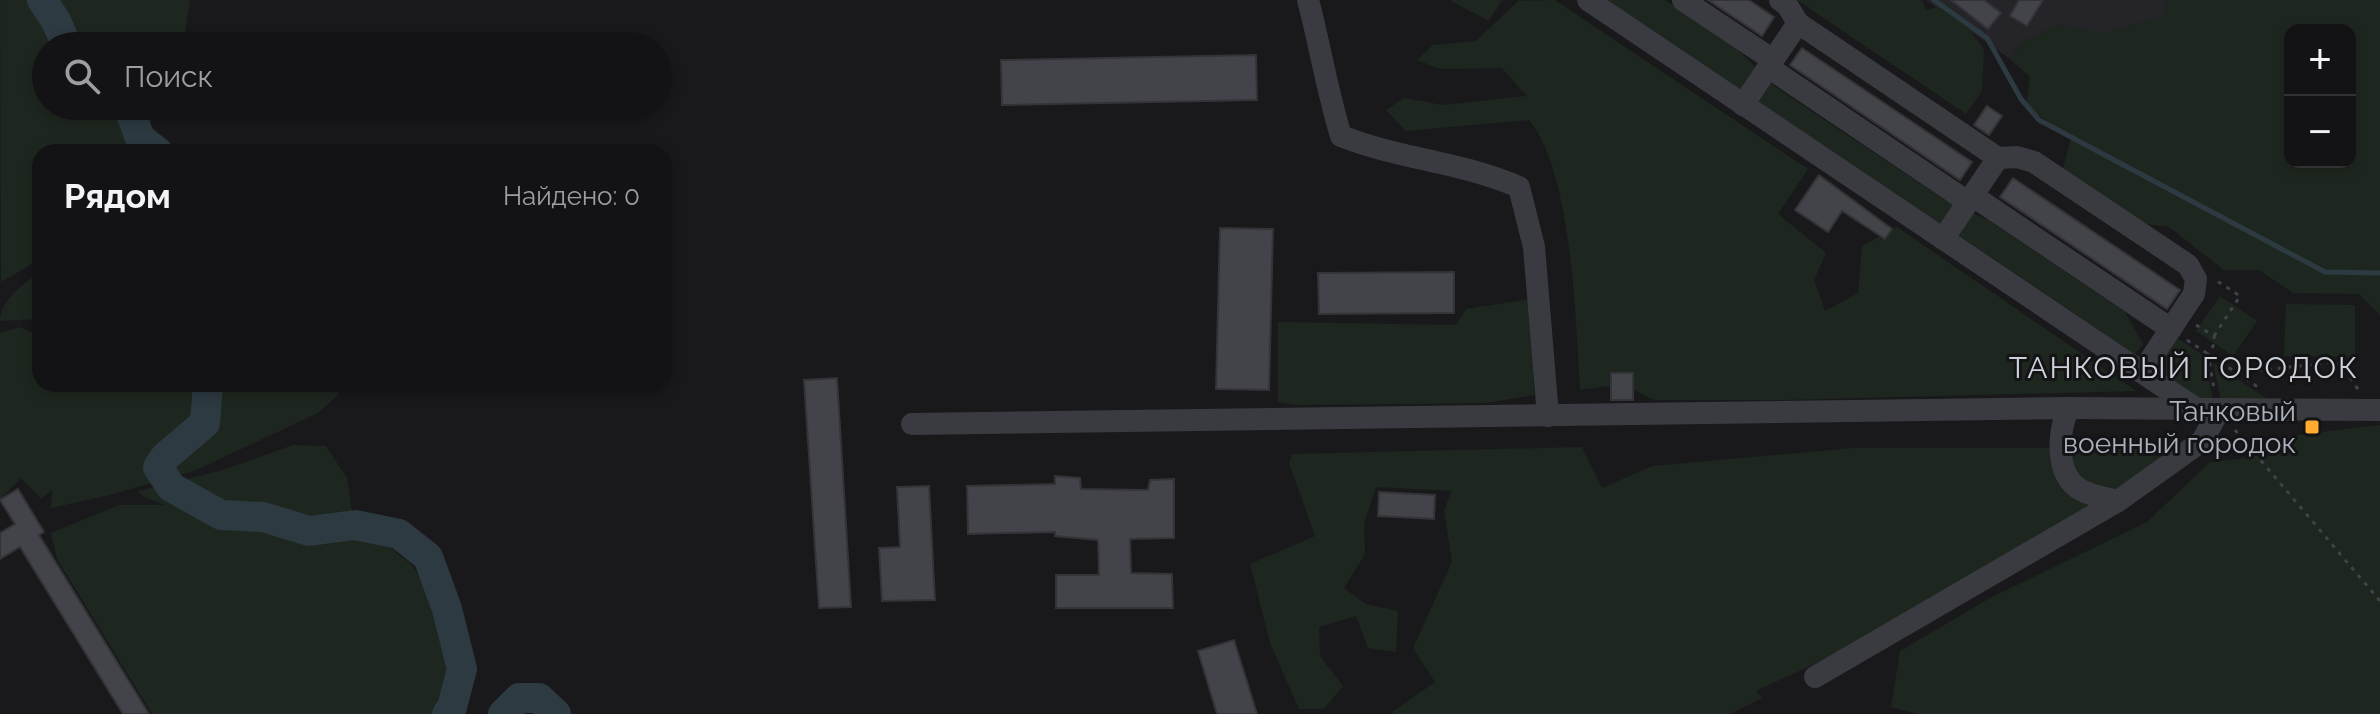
<!DOCTYPE html>
<html lang="ru">
<head>
<meta charset="utf-8">
<style>
	body { margin:0; font-family:Raleway,sans-serif; background:#202022; color:#f1f3f6 }
	.controls { position:absolute; right:24px; top:24px; display:grid; overflow:hidden; border-radius:16px; box-shadow:0 4px 12px #0003 }
	.controls button { width:72px; height:72px; display:grid; place-items:center; padding:0; border:0; border-bottom:2px solid #323234; background:#131315; color:#f1f3f6; font:40px sans-serif }
	.list { margin:0; padding:0; list-style:none }
	h2 { display:flex; justify-content:space-between; align-items:center; height:104px; margin:0; padding:0 32px; font-size:34px }
	h2 small { font-size:26px; font-weight:400; color:#9d9ea0 }
	.icon { flex:none; width:44px; height:44px; fill:none; stroke:currentColor; stroke-width:2; stroke-linecap:round; stroke-linejoin:round }
	.map { position:relative; flex:none; width:2380px; height:714px; overflow:hidden }
	.search { position:absolute; background:#131315; box-shadow:0 4px 12px #0003; left:32px; top:32px; width:640px; height:88px; display:flex; align-items:center; gap:20px; box-sizing:border-box; padding:0 28px; border-radius:44px; color:#9d9ea0; font-size:30px }
	.panel { position:absolute; background:#131315; box-shadow:0 4px 12px #0003; left:32px; top:144px; width:640px; height:248px; border-radius:24px }
	.map>svg:first-child { display:block }
	.built { fill:#252529 }
	.green { fill:#1e271f; fill-rule:evenodd }
	.lines { fill:none; stroke-linecap:round; stroke-linejoin:round }
	.stream { stroke:#2d3a41; stroke-width:5 }
	.river { stroke:#2d3a41; stroke-width:30 }
	.building { fill:#434449; stroke:#333338; stroke-width:2 }
	.path { stroke:#404248; stroke-width:3; stroke-dasharray:4 6; stroke-linecap:butt }
	.minor { stroke:#3a3b41; stroke-width:22 }
	.poi-dot { fill:#ffac2e; stroke:#141417; stroke-width:3 }
	.labels { text-anchor:middle; stroke-width:6; stroke-linejoin:round; paint-order:stroke }
	.poi-label { font-size:28px; fill:#aab1bc; stroke:#141417; text-anchor:end }
	.neighbourhood-label { font-size:30px; letter-spacing:2px; fill:#ccd0d8; stroke:#141417 }
</style>
</head>
<body>
<div class="map">
<svg width="2380" height="714" viewBox="0 0 2380 714">
	<rect width="100%" height="100%" fill="#19191c"/>
	<path class="built" d="M1926,0h241l-5,16 -50,15h-24l-29,-7 -39,19 -10,16z"/>
	<g class="green">
		<path d="M0,0h190l-7,46h-137v60h114l-29,46h-91v107l-39,23z"/>
		<path d="M1449,0h53l-13,21z"/>
		<path d="M1555,0l253,169 -30,45 48,39 -12,27 11,31 33,-18 4,-47 35,-19 239,164 -353,9h-129l-32,-16 -42,6c-4,-68 -8,-219 -51,-270l-123,11 -20,-21 18,-12 39,7 84,-9 -25,-28 -62,1 -23,-9 16,-15 43,-4 42,-40z"/>
		<path d="M1608,0h57l70,47 39,39 169,113 45,21 137,92 18,32 -8,10z"/>
		<path d="M1797,0h125l4,10 23,-6 35,45 -2,42 -16,23z"/>
		<path d="M2167,0h213v315l-21,-21 -66,-1 -34,-23h-35l-55,-43 -31,-4 -76,-51 9,-35 -45,-30 4,-30 -20,-18 10,-16 39,-19 29,7h24l49,-15zM2290,30h60v132h-60z"/>
		<path d="M40,272v54l-2,-7 -38,2c0,-21 25,-38 40,-49z"/>
		<path d="M2220,296l37,25 -24,35 -37,-25z"/>
		<path d="M1530,299l4,96 -49,8 -188,2 -19,-3v-80l178,3 10,-16z"/>
		<path d="M2286,304l69,1v52l-71,-1z"/>
		<path d="M20,327l19,9 1,48h302l-4,11 -20,18 -124,58 -88,25 -55,12 1,-18 -11,9 -20,-21 -21,22v-167z"/>
		<path d="M2174,336l30,20 9,44h-18l-45,-30z"/>
		<path d="M2213,363l56,37h-48z"/>
		<path d="M2380,425v289h-463l-26,-7 9,-56 90,-53 157,-76 63,-60 64,-7 6,-18z"/>
		<path d="M293,445l33,1 21,32 5,33 15,28 25,10 19,15 17,25 10,24 15,55 -15,46h-286l-95,-155 -6,-26 68,-28h46l-21,-8 -6,-6 85,-21z"/>
		<path d="M1582,447l20,41 50,-22 201,-18h334l-321,192 -110,51 6,7 -32,16h-336l-2,-2 43,-30 -22,-34 39,-86 -8,-52 8,-19 -76,-4 -12,37 1,30 -21,34 22,16 32,7 -2,41 -28,-4 -12,-32 -37,11 1,29 23,30 -19,23h-25l-29,-66 -20,-79 65,-28 -26,-73 3,-9z"/>
	</g>
	<g class="lines">
		<path class="stream" d="M1934,0l53,38 34,61 18,21 286,152 55,1"/>
		<g class="river">
			<path d="M42,0l14,21 11,25"/>
			<path d="M128,106l12,32 18,14"/>
			<path d="M208,384l-3,39 -40,34 -7,10 13,20 50,28 42,2 46,14 46,-6 44,9 29,23 19,52 15,60 -10,38 -5,7"/>
			<path d="M503,714l16,-16h20l17,16"/>
		</g>
	</g>
	<g class="building">
		<path d="M1708,0h41l25,17 -12,19z"/>
		<path d="M1951,0h33l17,13 -13,16z"/>
		<path d="M2019,0h24l-16,26 -17,-10z"/>
		<path d="M1802,48l170,114 -12,18 -170,-115z"/>
		<path d="M1256,55l1,45 -255,5 -1,-45z"/>
		<path d="M1987,106l15,10 -13,19 -15,-10z"/>
		<path d="M1819,175l73,54 -7,10 -43,-28 -14,21 -33,-22z"/>
		<path d="M2013,178l167,112 -13,19 -167,-112z"/>
		<path d="M1220,228l53,1 -4,161 -53,-1z"/>
		<path d="M1454,272v41l-135,1 -1,-41z"/>
		<rect x="1611" y="373" width="22" height="27"/>
		<path d="M837,378l14,229 -32,1 -15,-228z"/>
		<path d="M1055,476l25,2 1,11 67,1 2,-10 24,-1v59l-44,1 1,34 41,1 1,34h-117v-33h43l-1,-35 -43,-4v-4l-87,2 -1,-48 88,-2z"/>
		<path d="M929,486l6,114 -53,1 -3,-53 21,-1 -3,-60z"/>
		<path d="M18,489l26,43 -5,3 110,179h-26l-103,-167 -20,12v-26l15,-9 -15,-24z"/>
		<path d="M1379,492l56,3 -1,24 -56,-3z"/>
		<path d="M1234,640l23,74h-40l-19,-63z"/>
	</g>
	<g class="lines">
		<g class="path">
			<path d="M2196,325l18,11 1,7 -7,11 6,35"/>
			<path d="M2214,336l26,-40 -23,-15"/>
			<path d="M2187,340l74,49"/>
			<path d="M2238,373l96,-11 10,5 15,24"/>
			<path d="M2235,430l145,171"/>
		</g>
		<g class="minor">
			<path d="M1308,0c12,45 19,91 33,136 58,23 121,26 178,51l15,60 14,169"/>
			<path d="M1588,0l610,410"/>
			<path d="M1683,0l90,60"/>
			<path d="M1780,0l7,5 11,18 200,135 19,-1 17,5 154,103 8,14 -2,15 -52,78"/>
			<path d="M1768,67l200,135"/>
			<path d="M1743,105l55,-82"/>
			<path d="M1973,196l198,133"/>
			<path d="M1943,239l55,-81"/>
			<path d="M2069,408c-12,23 -14,68 12,82 11,6 25,8 37,11"/>
			<path d="M912,424l1157,-16 311,2"/>
			<path d="M1815,677l303,-176 84,-60 17,-30"/>
		</g>
	</g>
	<rect class="poi-dot" x="2304" y="419" width="16" height="16" rx="4"/>
	<g class="labels">
		<g class="poi-label">
			<text x="2296" y="421">Танковый<tspan x="2296" dy="32">военный городок</tspan></text>
		</g>
		<g class="neighbourhood-label">
			<text x="2184" y="378">ТАНКОВЫЙ ГОРОДОК</text>
		</g>
	</g>
</svg>
<div class="controls">
<button>+</button>
<button>−</button>
</div>
<div class="search"><svg class="icon" aria-label="search" viewBox="0 0 24 24"><circle cx="10" cy="10" r="6"/><path d="M15 15l6 6"/></svg>Поиск</div>
<section class="panel">
<h2>Рядом<small>Найдено: 0</small></h2>
<ul class="list">
</ul>
</section>
</div>
</body>
</html>
